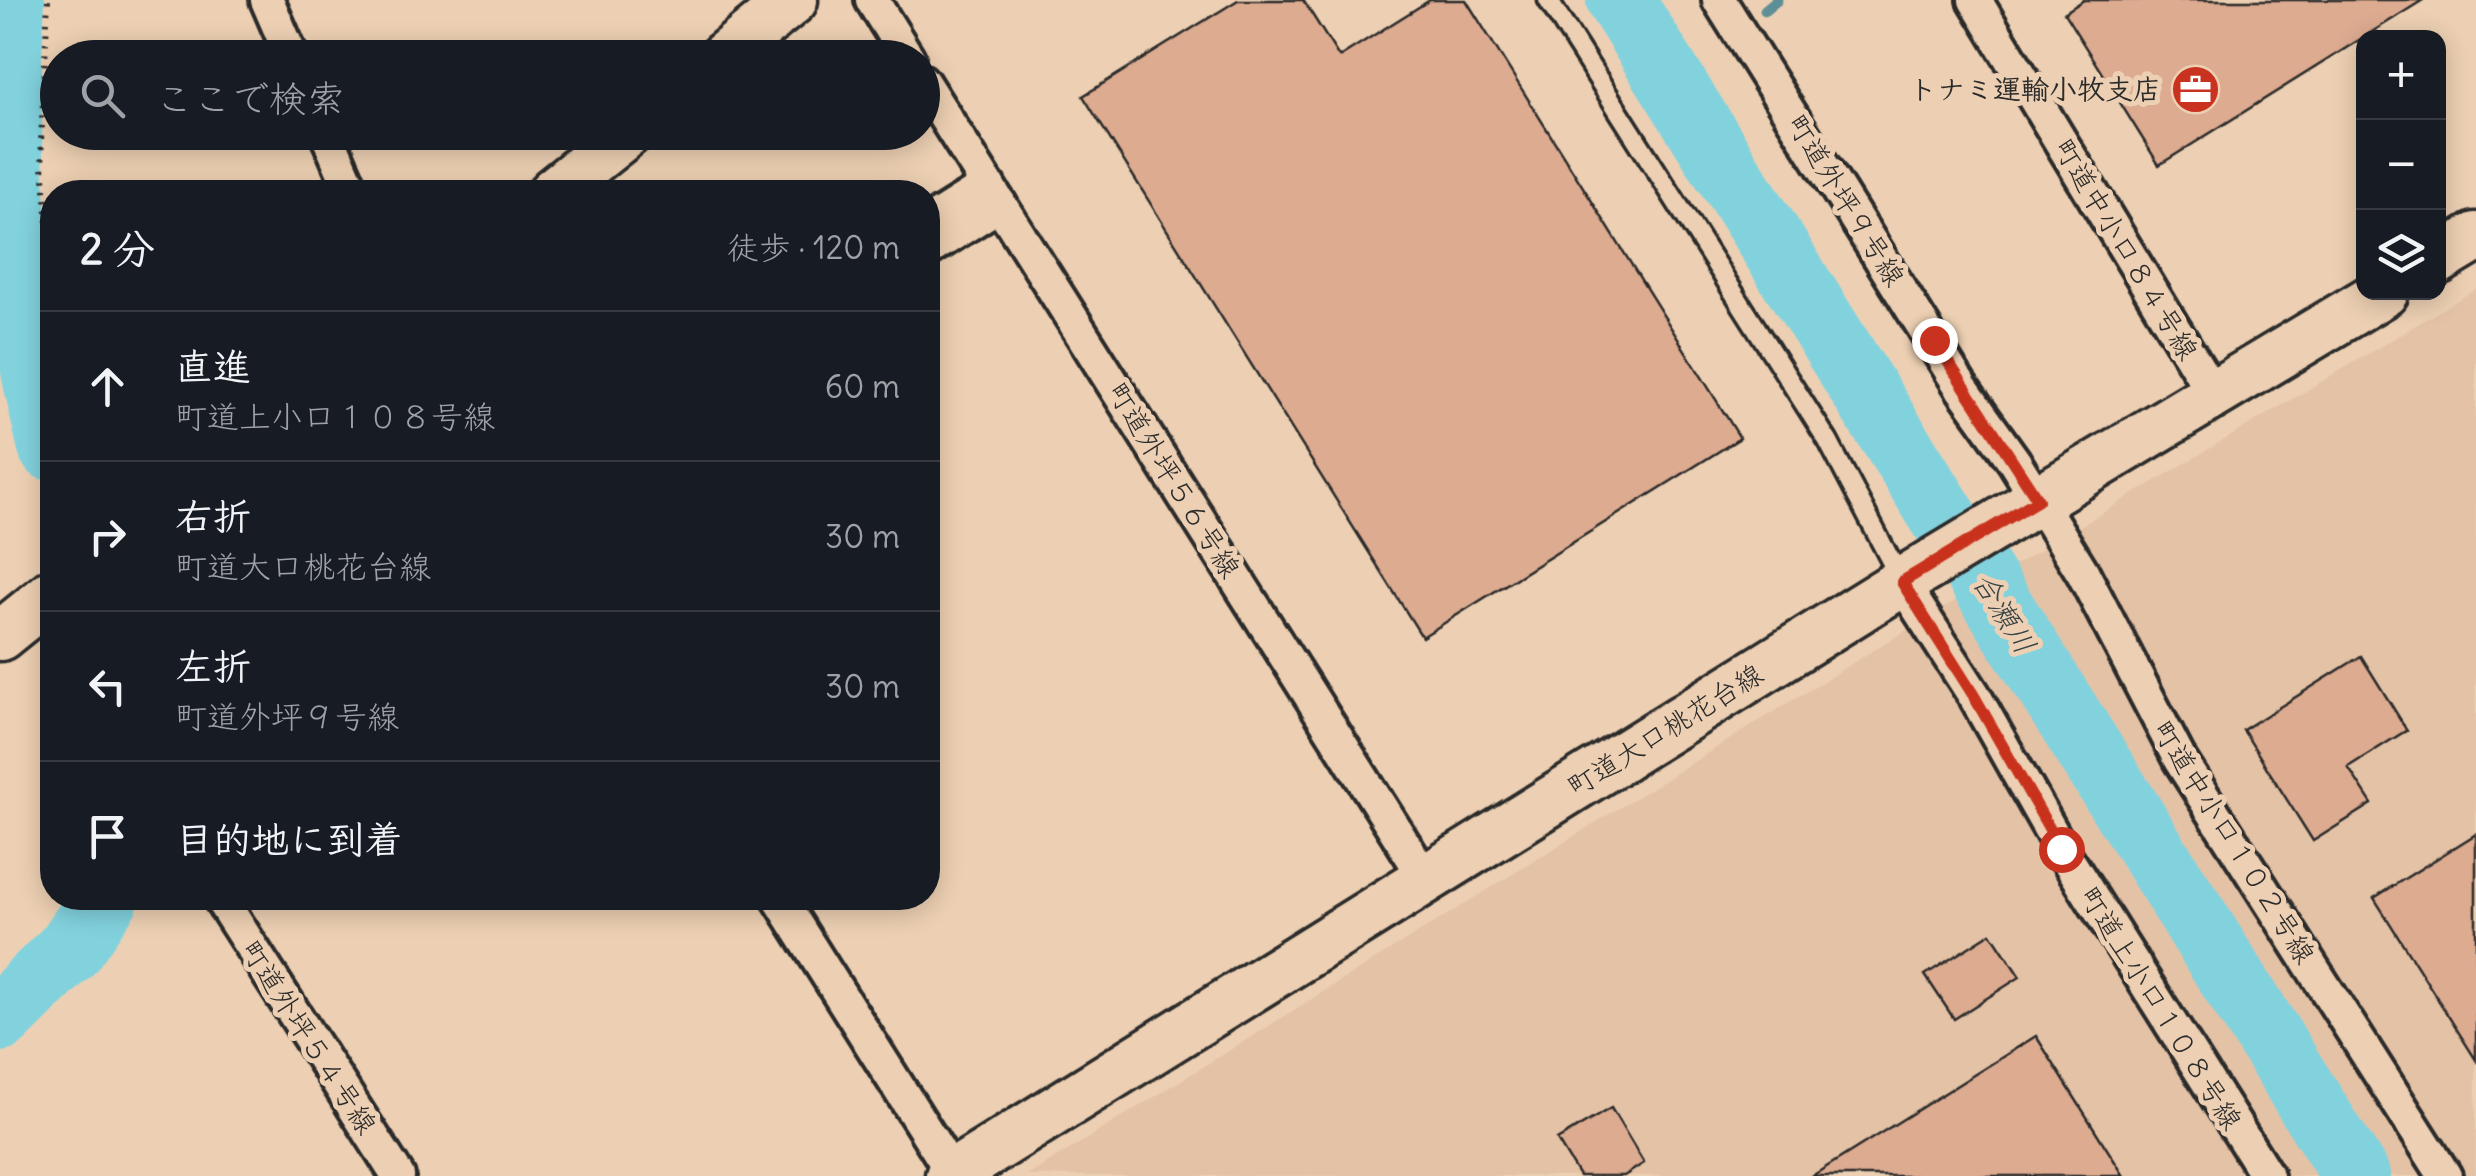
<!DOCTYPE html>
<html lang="ja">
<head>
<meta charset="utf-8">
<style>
	body { margin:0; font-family:Delius,"Klee One",sans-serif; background:#20242c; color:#f1f3f6 }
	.controls { position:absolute; right:30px; top:30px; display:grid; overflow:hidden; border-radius:20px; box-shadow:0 5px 25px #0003 }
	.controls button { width:90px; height:90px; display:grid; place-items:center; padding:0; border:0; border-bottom:2px solid #363941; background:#171b24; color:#f1f3f6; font:50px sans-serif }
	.stop { position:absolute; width:30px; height:30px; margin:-22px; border:8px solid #c8321e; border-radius:50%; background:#fff }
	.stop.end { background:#c8321e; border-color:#fff; box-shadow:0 2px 10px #0008 }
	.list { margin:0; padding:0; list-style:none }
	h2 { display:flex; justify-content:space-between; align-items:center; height:130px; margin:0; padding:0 40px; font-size:42px }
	h2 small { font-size:32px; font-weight:400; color:#9ea1a6 }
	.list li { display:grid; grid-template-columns:65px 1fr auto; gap:30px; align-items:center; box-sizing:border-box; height:150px; padding:0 40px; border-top:2px solid #363941 }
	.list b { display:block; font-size:38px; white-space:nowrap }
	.list p { margin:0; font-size:32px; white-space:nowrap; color:#9ea1a6 }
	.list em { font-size:32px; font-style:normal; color:#9ea1a6 }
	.icon { flex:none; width:55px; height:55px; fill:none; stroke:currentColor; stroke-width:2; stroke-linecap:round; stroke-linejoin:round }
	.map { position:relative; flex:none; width:2476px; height:1176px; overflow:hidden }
	.search { position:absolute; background:#171b24; box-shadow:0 5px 25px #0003; left:40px; top:40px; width:900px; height:110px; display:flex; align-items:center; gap:25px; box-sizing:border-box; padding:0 35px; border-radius:55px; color:#9ea1a6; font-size:38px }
	.panel { position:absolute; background:#171b24; box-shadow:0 5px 25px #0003; left:40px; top:180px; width:900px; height:730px; border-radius:40px }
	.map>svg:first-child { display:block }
	.built { fill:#e4c2a6 }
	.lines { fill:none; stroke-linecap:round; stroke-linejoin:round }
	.stream { stroke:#5f8f96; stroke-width:11 }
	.river { stroke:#82d2de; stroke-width:68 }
	.building { fill:#ddab90; stroke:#2b2b2b; stroke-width:2.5 }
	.lane-casing { stroke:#2b2b2b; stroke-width:25 }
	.street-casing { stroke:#2b2b2b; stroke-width:40 }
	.secondary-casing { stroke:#2b2b2b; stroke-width:55 }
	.path { stroke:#2b2b2b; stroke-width:6; stroke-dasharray:2.5 8; stroke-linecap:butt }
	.lane { stroke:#edd0b3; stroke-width:18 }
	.street { stroke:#edd0b3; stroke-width:32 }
	.secondary { stroke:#edd0b3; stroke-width:48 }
	.route { stroke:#c8321e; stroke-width:12 }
	.labels { text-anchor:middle; stroke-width:10; stroke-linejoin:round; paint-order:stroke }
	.poi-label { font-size:28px; font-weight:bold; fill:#2b2b2b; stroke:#edd0b3; text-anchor:end }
	.street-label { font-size:28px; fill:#2b2b2b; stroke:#edd0b3 }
	.water-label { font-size:30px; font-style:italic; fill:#384446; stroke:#edd0b3 }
</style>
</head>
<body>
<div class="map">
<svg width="2476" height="1176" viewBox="0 0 2476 1176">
	<rect width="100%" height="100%" fill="#edd0b3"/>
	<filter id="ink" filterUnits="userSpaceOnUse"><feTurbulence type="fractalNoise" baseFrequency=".01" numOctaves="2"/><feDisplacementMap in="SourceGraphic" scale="20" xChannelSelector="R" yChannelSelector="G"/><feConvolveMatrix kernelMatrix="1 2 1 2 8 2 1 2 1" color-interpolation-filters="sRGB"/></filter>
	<g filter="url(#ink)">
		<path class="built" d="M2476,289v887h-1449l853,-530z"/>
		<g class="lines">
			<path class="stream" d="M1765,10l12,-10"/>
			<g class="river">
				<path d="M11,0c-11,149 5,302 41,447"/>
				<path d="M1620,0l736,1176"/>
				<path d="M0,1018l69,-68 36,-52"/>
			</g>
		</g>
		<g class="building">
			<path d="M1238,0h65l36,57 91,-57h36l274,438 -318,199 -339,-541z"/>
			<path d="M2084,0h339l-264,165 -95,-152z"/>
			<path d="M2361,656l46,74 -59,37 24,37 -59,37 -70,-111z"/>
			<path d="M2476,834v226l-102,-162z"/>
			<path d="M1991,933l29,44 -66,42 -29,-44z"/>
			<path d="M2036,1036l88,140h-312z"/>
			<path d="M1611,1108l33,55 -20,13h-45l-22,-36z"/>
		</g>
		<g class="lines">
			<defs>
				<path id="lane" d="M1548,0l280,441 73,139"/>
				<g id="street">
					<path d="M267,0l25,58"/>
					<path d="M872,0l36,58"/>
					<path d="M1719,0l242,387 53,74 69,112 97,187 265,416"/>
					<path d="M1975,0l239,395"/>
					<path d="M922,81l504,798"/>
					<path d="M326,132l26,60"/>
					<path d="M928,223l60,-38"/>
					<path d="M928,250l72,-46"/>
					<path d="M1902,583l72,112 87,154 206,327"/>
					<path d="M220,898l178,278"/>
					<path d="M779,898l174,276"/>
				</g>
				<g id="secondary">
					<path d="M722,58l71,-58"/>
					<path d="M553,192l75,-60"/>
					<path d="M2438,260l38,-23"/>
					<path d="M0,636l52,-42"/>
					<path d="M950,1176l965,-602 469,-282"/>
				</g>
			</defs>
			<use href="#lane" class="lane-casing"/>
			<use href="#street" class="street-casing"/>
			<use href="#secondary" class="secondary-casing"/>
			<path class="path" d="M48,0l-7,142 11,129"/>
			<use href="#lane" class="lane"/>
			<use href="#street" class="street"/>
			<use href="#secondary" class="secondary"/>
		</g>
	</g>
	<g class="lines" filter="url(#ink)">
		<path class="route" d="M1934,340l104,160 -136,82 72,114 87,153"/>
	</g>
	<defs>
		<symbol id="office-disc" viewBox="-11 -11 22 22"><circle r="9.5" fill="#c8321e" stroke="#edd0b3"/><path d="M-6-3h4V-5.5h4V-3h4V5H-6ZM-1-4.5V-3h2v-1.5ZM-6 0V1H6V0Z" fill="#fff"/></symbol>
	</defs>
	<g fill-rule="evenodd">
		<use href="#office-disc" x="2168" y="62" width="55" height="55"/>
	</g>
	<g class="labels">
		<g class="poi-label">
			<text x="2161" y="99">トナミ運輸小牧支店</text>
		</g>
		<g class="street-label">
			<text transform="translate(1846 200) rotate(58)" y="10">町道外坪９号線</text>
			<text transform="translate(2126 249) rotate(59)" y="10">町道中小口８４号線</text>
			<text transform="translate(1174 480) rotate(58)" y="10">町道外坪５６号線</text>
			<text transform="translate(1665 730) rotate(-32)" y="10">町道大口桃花台線</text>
			<text transform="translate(2234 842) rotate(58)" y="10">町道中小口１０２号線</text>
			<text transform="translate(2161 1008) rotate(58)" y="10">町道上小口１０８号線</text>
			<text transform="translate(309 1037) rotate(57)" y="10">町道外坪５４号線</text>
		</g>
		<g class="water-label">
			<text transform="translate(2004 613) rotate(58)" y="10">合瀬川</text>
		</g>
	</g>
</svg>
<div class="controls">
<button>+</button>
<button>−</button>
<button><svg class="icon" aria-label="layers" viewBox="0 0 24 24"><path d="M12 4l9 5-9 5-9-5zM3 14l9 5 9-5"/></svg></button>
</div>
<div class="stop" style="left:2061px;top:849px"></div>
<div class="stop end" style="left:1934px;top:340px"></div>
<div class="search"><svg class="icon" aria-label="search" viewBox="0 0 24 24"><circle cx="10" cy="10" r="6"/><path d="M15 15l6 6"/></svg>ここで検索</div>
<section class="panel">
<h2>2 分<small>徒歩 · 120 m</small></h2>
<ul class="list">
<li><svg class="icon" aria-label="ahead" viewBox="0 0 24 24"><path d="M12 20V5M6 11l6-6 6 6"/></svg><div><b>直進</b><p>町道上小口１０８号線</p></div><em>60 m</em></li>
<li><svg class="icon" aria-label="right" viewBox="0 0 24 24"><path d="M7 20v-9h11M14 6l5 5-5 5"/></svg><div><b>右折</b><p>町道大口桃花台線</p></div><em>30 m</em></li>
<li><svg class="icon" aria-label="left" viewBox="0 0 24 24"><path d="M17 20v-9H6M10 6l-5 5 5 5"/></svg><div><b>左折</b><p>町道外坪９号線</p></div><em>30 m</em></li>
<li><svg class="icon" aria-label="arrive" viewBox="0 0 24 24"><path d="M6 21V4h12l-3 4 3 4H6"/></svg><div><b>目的地に到着</b></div></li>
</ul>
</section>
</div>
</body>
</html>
